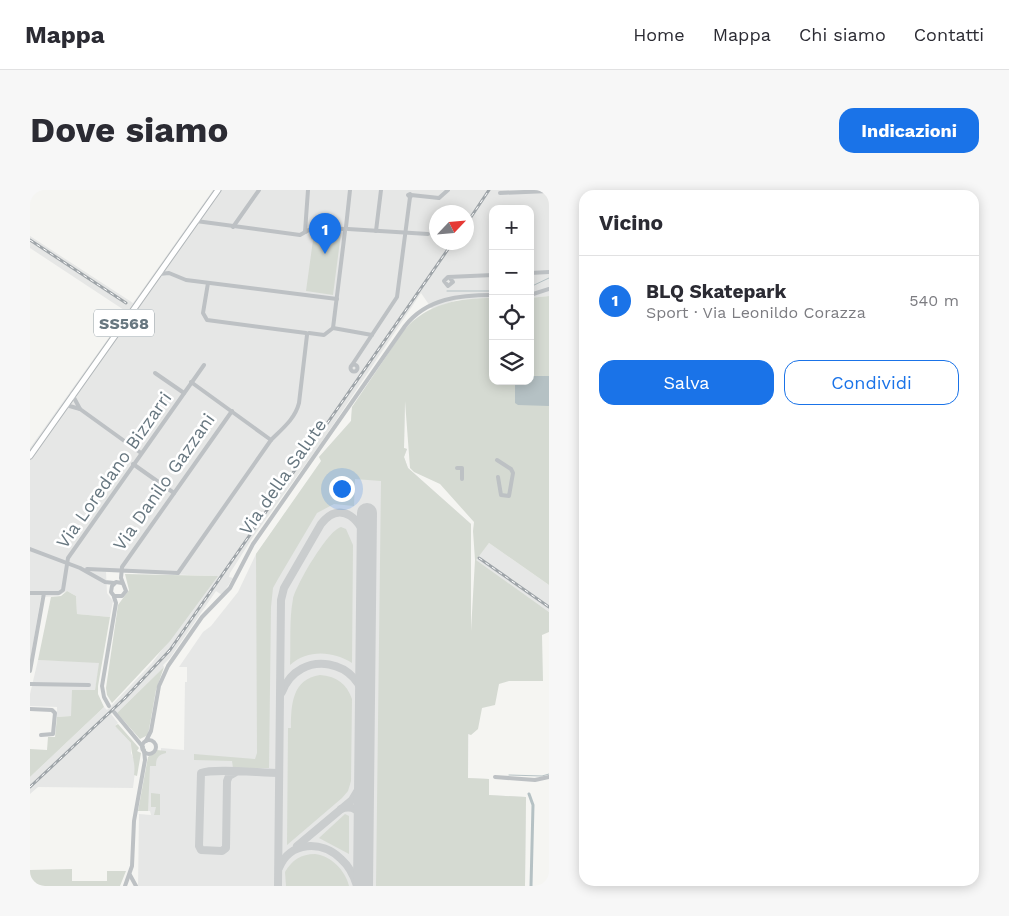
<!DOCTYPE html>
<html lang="it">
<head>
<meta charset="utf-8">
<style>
	body { margin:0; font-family:"Work Sans",sans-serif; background:#f7f7f7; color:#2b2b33 }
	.controls { position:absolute; right:15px; top:15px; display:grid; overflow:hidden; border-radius:10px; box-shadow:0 2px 12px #0003 }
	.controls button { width:45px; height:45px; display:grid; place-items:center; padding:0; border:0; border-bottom:1px solid #e1e1e2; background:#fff; color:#2b2b33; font:25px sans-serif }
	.compass { position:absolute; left:399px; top:15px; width:45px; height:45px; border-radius:50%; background:#fff; box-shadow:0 2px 12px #0003; rotate:64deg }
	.you { position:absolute; left:311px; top:298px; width:18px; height:18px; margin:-12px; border:4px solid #fff; border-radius:50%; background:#1a73e8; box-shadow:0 0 0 8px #1a73e833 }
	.badge { display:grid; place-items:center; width:32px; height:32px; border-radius:50%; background:#1a73e8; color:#fff; font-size:16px; font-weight:700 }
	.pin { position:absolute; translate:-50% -41px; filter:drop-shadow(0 1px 2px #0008) }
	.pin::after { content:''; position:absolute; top:26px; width:18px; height:15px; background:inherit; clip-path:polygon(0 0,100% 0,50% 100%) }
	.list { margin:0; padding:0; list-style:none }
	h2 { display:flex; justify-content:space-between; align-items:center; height:65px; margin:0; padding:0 20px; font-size:21px }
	h2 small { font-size:16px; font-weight:400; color:#7c7c81 }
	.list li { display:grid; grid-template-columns:32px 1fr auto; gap:15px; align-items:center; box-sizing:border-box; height:90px; padding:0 20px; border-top:1px solid #e1e1e2 }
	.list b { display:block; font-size:19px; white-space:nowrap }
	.list p { margin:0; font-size:16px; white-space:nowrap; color:#7c7c81 }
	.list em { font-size:16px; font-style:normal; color:#7c7c81 }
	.actions { display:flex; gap:10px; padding:15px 20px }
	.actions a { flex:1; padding:11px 0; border:1px solid #1a73e8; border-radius:15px; text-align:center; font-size:18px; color:#1a73e8 }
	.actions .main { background:#1a73e8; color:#fff }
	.icon { flex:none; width:28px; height:28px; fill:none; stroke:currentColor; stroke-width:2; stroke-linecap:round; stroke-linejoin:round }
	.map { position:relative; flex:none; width:519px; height:696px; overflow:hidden; border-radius:15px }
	header { display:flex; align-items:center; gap:30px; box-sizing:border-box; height:70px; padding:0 25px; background:#fff; border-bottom:1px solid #e1e1e2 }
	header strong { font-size:24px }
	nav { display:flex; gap:28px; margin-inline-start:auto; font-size:18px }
	.intro { display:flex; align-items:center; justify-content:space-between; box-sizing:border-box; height:120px; padding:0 30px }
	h1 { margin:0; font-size:35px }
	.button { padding:12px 22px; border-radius:15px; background:#1a73e8; color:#fff; font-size:18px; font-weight:700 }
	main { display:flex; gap:30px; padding:0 30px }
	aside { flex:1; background:#fff; border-radius:15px; box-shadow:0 2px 12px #0003 }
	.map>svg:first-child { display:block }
	.built { fill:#e6e7e6; fill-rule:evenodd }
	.green { fill:#d5dad2; fill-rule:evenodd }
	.water { fill:#b5c1c4 }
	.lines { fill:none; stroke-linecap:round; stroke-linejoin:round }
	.stream { stroke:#b5c1c4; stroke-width:1 }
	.canal { stroke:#b5c1c4; stroke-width:3 }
	.taxiway { stroke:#cacdce; stroke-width:8 }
	.runway { stroke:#cacdce; stroke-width:20 }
	.major-casing { stroke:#b0b5b8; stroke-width:7 }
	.minor { stroke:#bdc1c4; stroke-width:4 }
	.major { stroke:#fff; stroke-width:5 }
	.rail-casing { stroke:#9fa5a9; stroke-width:3 }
	.rail { stroke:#fff; stroke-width:1; stroke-dasharray:4; stroke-linecap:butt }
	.labels { text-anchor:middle; stroke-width:5; stroke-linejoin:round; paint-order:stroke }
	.shield { fill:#fff; stroke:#95a0a6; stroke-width:1 }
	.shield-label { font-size:16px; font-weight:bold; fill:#677780 }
	.street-label { font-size:18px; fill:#677780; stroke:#fff }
</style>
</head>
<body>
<header>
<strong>Mappa</strong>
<nav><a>Home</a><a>Mappa</a><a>Chi siamo</a><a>Contatti</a></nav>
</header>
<div class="intro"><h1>Dove siamo</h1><a class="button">Indicazioni</a></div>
<main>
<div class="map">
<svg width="519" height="696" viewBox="0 0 519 696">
	<rect width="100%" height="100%" fill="#f5f5f2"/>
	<g class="built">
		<path d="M183,0h336v106l-19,2v-89h-37v89l-36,2 -25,9 -11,-16 -100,150 -68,94 -23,36 -1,4 4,1 -11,17 -6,-4 -46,67 -7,7 1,2 -47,46 -2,-3 -4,4 7,9 -3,3 16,17v10l5,11 -3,24 -95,-1 -8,7v-17l72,-68 2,-2 3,3 4,-4 41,-43 65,-87 -111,-4 1,21 6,8 -3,16 -33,-3 -1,-18 -9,-5 -9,5 -17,1 -11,64v-213l97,-136 -97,-64v-12l103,67zM407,22h30v30h-30z"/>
		<path d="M375,211l-1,47 3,1 -3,8 4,11 63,56 -3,254 21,1v16l37,2 -1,89h-387l1,-72 12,1 -1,-4h-10l8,-45 13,-15v-3l23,2 1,-68h2v-15h-8l24,-35 8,-6 27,-34 18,-38 66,-93 -3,-4 32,-36 1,-14z"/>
		<path d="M459,353l60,42v27l-74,-52z"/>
		<path d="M8,470l62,2 -5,28 -24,26 -14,1v-10l-27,-1v-12z"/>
	</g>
	<g class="green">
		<path d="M285,41l26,2 -8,62 -27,-4 7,-51 -2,-1v-7z"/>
		<path d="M519,106v289l-60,-42 -13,17 73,52v20l-7,3 1,46h-34l-10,3 -4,21 -13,3 -4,21 -7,6 -3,-1v44l21,1v16l37,2 -1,89h-149l5,-405 -26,-2 -1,27 -20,-2 -17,9 -39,66 -5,9 -2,19 -2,161h-36l-1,-7 -38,-1v-6l61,5 2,-6 -1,-199 65,-93 -2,-4 32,-36 1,-14 52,-77c24,-27 55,-32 89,-32v83h37v-83zM375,211l5,67 4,4 26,12 34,38 -1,9 2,29 -4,71v-107l-63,-56 -4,-11 3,-8 -3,-1z"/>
		<path d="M311,337l5,2 7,16 -1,118c-19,-12 -44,-14 -62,2 1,-21 -1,-46 3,-66 3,-14 35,-69 48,-72z"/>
		<path d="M95,384l93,2 -48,65 -58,62 -5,-8 -1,-7 12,-83 11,-15z"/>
		<path d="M37,401l9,5 1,18 33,3 -12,69v8l6,13 -74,70v-28l17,1 1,-13h7l2,-20 14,-1 1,-26h23l4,-27 -61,-3 13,-63 10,-1z"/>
		<path d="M134,477l-8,23 -8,45 -8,4 -23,-26z"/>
		<path d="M290,485c16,1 27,9 32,24l-1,82 -3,10 -6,7 -55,47 1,-117h3c0,-23 1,-49 29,-53z"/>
		<path d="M88,534l21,24 -2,3 4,2 -4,23 -3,-1c2,-13 -3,-20 -3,-32l-16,-17z"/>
		<path d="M127,560l9,1v2c-8,2 -10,5 -10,13h-6l-2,45h-10l10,-54z"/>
		<path d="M121,603l9,1v21h-6l2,-8h-5z"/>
		<path d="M315,624l4,2v38l-30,-16z"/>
		<path d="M285,664c16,2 30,16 34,32h-63l-1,-14c7,-12 16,-18 30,-18z"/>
		<path d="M42,679v12h35v-10h19l-6,15h-90v-16z"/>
	</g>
	<path class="water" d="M500,186h19v30l-31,-1 -3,-2v-22h15z"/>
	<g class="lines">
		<g class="stream">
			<path d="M500,97l19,-9"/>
			<path d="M417,101h46"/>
			<path d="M479,585l33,1 7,-2"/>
		</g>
		<path class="canal" d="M499,604l4,11 -2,81"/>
		<g class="taxiway">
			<path d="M252,502c17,-45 81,-33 83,14"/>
			<path d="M206,582l-7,4 -2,5 -1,67 -4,3 -21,-1 -2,-4 2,-73c13,-5 60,0 78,0"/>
			<path d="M311,619c11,-4 20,1 22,13"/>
			<path d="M267,656l55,-46 12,-20"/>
			<path d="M249,678c11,-27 43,-28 62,-9 8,7 13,17 16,27"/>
			<path d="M248,696l3,-286 3,-12 37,-64c20,-26 42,-3 46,20"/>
		</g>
		<path class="runway" d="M333,696l4,-373"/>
		<defs>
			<path id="major" d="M0,266l188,-266"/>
		</defs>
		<use href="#major" class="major-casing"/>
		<g class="minor">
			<path d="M470,3l49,-2"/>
			<path d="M380,4l1,2 -1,1 -2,-2z"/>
			<path d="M381,5l28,3 9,-8"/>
			<path d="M166,31l104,14 14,-8 30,2"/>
			<path d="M203,37l26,-37"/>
			<path d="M316,37l4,-37"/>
			<path d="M318,39l80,5"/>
			<path d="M346,41l5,-41"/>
			<path d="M275,42l3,-42"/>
			<path d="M500,83l19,-1"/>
			<path d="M129,84l10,-1 17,7 151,19"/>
			<path d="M419,87l4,5 -5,4 -4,-5 4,-4 45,-2"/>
			<path d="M178,93l-5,30 4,7 99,13"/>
			<path d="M500,105l19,-6"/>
			<path d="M303,138l39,7"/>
			<path d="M279,143l15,2 9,-7 12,-97"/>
			<circle cx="324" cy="178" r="3.5"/>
			<path d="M322,175l45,-68 13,-100"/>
			<path d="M125,183l29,20"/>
			<path d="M161,192l80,58"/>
			<path d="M42,204l8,15"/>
			<path d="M36,215l14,4 61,44"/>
			<path d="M467,270l14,9 2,4 -4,23 -8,-1 -3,-18"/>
			<path d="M103,274l41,29"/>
			<path d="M427,278h5v11"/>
			<path d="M0,359l50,19 25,14 9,1"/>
			<path d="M57,379l91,4 93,-133c11,-11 24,-21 28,-37l8,-68"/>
			<path d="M92,393l-6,-1 -4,4 -1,6 3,4h8l4,-5 -5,-13 1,-11 110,-156"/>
			<path d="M0,403h29l4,-3 5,-32 136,-193"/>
			<path d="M0,481l14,-78"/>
			<path d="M0,494l59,1"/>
			<path d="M79,516l-5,-9 -2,-11 14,-83 -2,-6"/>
			<path d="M0,519l22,1 3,3 -2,21 -12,1"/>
			<path d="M84,522l29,35"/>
			<circle cx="119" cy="557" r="7"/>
			<path d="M116,551l5,-10 8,-45 9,-20 34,-49 28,-29 23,-44 152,-218c22,-28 55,-31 88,-31"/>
			<path d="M465,587l40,3 14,-3"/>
			<path d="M100,685l6,11"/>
			<path d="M95,696l7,-20 2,-45 11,-61 -1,-10"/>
		</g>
		<use href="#major" class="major"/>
		<defs>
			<g id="rail">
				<path d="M437,33l22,-33"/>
				<path d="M0,50l96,63"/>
				<path d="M449,368l70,49"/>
				<path d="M0,597l95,-89 45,-48 283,-408"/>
			</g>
		</defs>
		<use href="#rail" class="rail-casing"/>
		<use href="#rail" class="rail"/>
	</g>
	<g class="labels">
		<rect class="shield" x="64" y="119.5" width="60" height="27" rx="4"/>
		<g class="shield-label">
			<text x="94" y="139">SS568</text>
		</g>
		<g class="street-label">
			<text transform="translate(84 280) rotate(-55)" y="6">Via Loredano Bizzarri</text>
			<text transform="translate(253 287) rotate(-55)" y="6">Via della Salute</text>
			<text transform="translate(134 292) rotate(-55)" y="6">Via Danilo Gazzani</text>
		</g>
	</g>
</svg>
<div class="controls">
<button>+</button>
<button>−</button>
<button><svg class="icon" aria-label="locate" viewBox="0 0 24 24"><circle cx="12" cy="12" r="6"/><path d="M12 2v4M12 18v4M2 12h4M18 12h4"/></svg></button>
<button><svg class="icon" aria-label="layers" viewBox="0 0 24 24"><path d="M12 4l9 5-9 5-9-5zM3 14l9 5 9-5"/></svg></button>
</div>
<svg class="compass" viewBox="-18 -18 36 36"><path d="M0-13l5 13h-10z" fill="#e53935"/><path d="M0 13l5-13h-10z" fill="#7c7c81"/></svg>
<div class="you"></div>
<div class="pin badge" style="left:295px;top:64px">1</div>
</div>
<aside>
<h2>Vicino<small></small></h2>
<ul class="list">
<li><span class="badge">1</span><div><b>BLQ Skatepark</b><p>Sport · Via Leonildo Corazza</p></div><em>540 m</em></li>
</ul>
<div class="actions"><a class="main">Salva</a><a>Condividi</a></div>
</aside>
</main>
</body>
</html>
